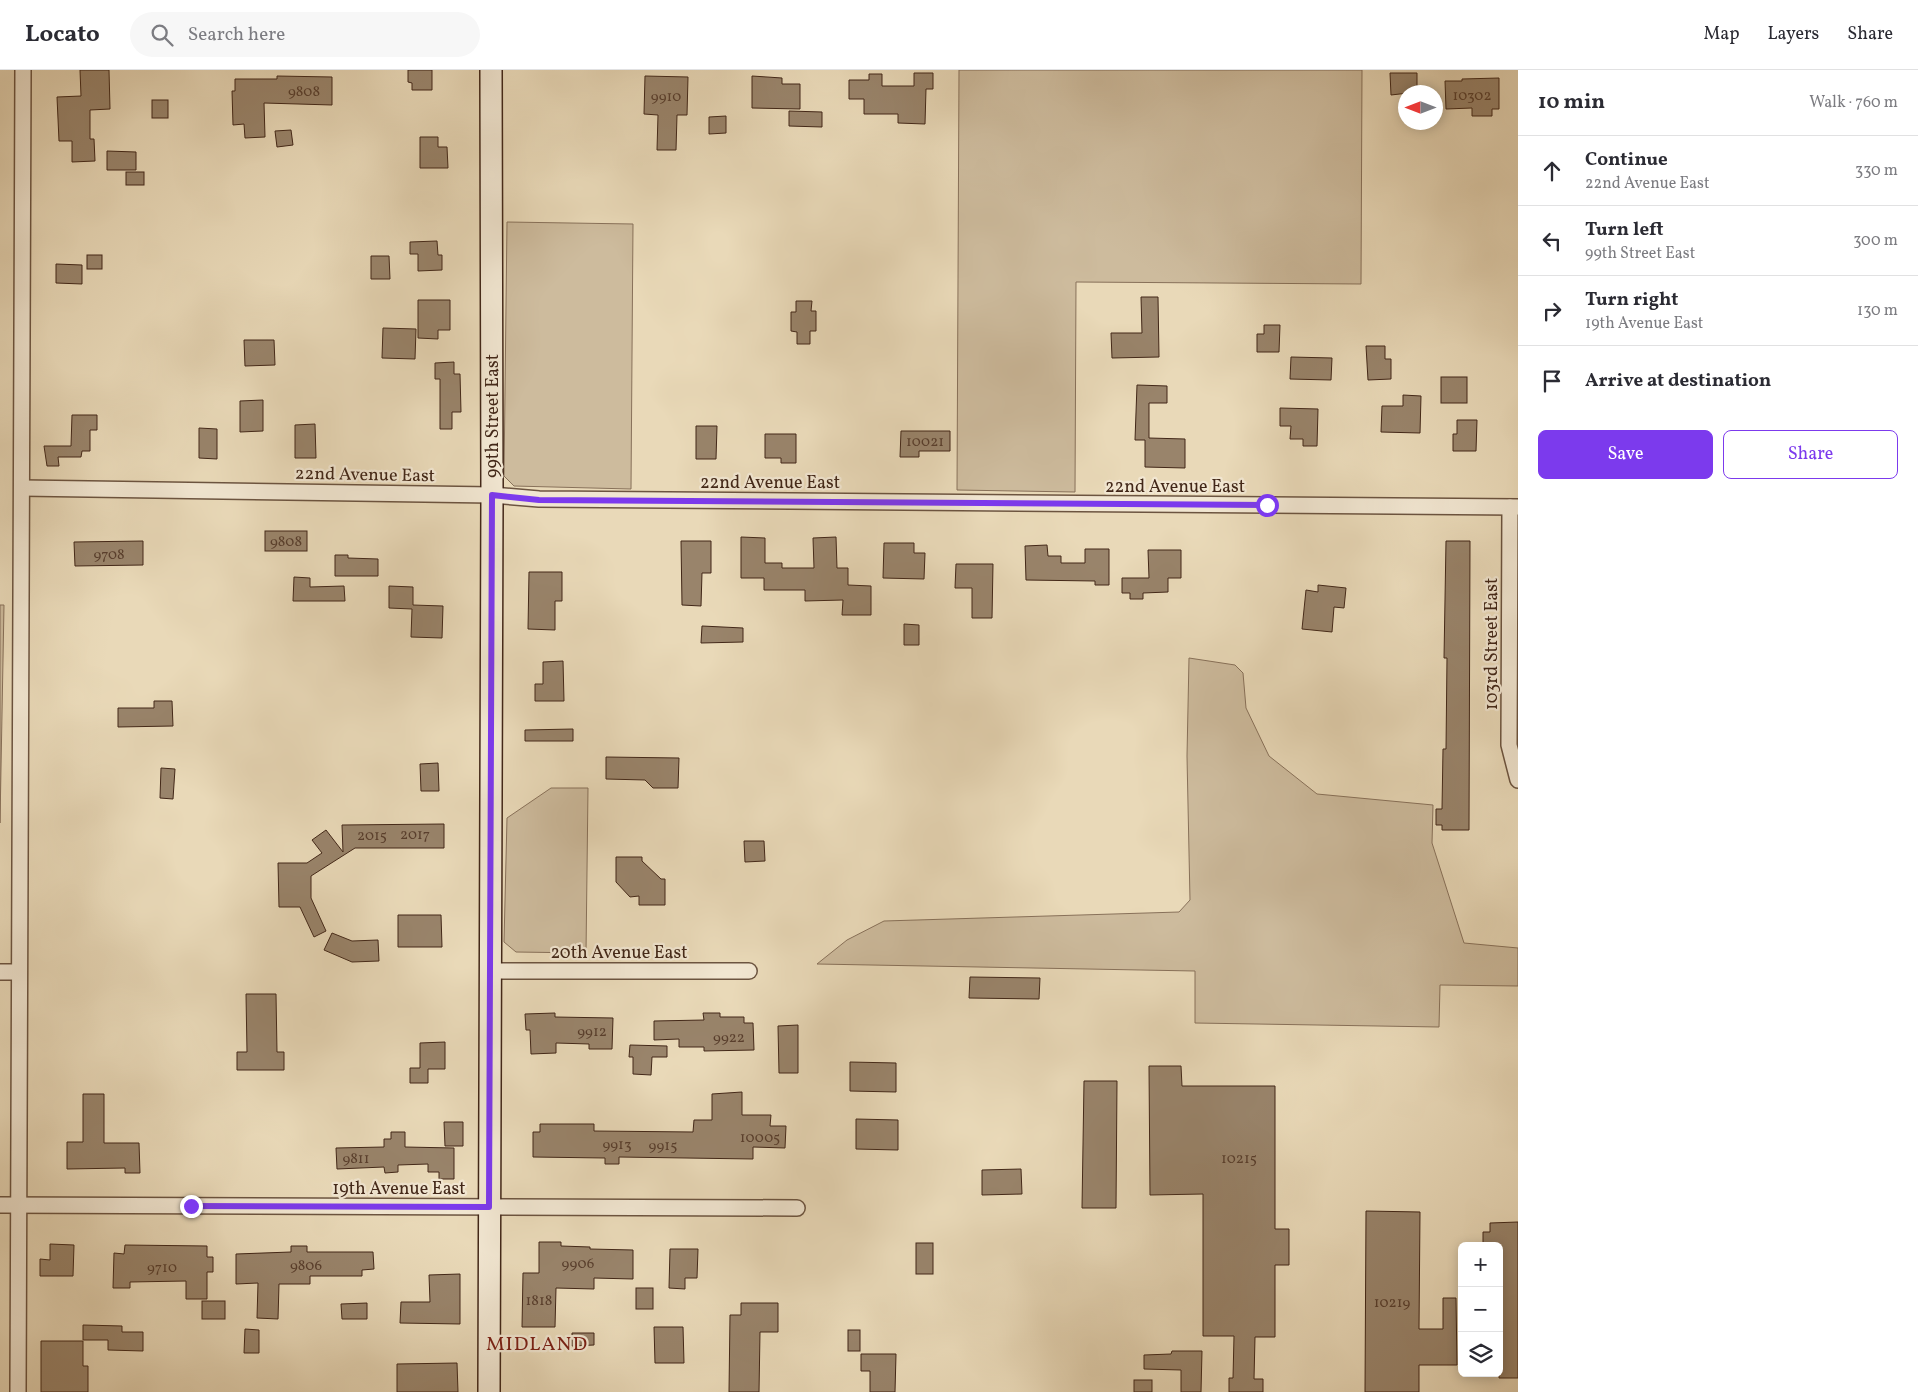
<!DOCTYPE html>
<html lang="en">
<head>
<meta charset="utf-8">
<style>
	body { margin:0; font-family:Vollkorn,serif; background:#f7f7f7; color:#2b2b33 }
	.controls { position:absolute; right:15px; bottom:15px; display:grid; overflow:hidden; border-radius:8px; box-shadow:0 2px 12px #0003 }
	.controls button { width:45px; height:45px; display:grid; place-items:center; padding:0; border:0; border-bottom:1px solid #e1e1e2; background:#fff; color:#2b2b33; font:25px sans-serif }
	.compass { position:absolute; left:1398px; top:15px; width:45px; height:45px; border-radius:50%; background:#fff; box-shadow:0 2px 12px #0003; rotate:270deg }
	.stop { position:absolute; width:15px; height:15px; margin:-11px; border:4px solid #7c3aed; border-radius:50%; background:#fff }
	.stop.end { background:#7c3aed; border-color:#fff; box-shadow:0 1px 5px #0008 }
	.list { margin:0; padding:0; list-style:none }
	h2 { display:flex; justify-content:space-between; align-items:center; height:65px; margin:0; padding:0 20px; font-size:21px }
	h2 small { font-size:16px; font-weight:400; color:#7c7c81 }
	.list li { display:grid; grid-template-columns:32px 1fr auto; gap:15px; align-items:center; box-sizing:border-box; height:70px; padding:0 20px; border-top:1px solid #e1e1e2 }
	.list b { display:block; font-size:19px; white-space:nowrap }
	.list p { margin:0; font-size:16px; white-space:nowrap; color:#7c7c81 }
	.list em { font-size:16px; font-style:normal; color:#7c7c81 }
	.actions { display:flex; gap:10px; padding:15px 20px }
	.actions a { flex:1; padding:11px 0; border:1px solid #7c3aed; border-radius:8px; text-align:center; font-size:18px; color:#7c3aed }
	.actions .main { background:#7c3aed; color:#fff }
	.icon { flex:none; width:28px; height:28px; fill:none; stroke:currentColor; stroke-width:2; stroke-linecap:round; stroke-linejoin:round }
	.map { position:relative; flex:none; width:1518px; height:1322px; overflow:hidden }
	header { display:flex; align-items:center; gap:30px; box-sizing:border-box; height:70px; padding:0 25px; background:#fff; border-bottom:1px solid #e1e1e2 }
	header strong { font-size:24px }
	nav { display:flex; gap:28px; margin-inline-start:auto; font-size:18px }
	.search { width:350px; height:45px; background:#f7f7f7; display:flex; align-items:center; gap:12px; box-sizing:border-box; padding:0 18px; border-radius:28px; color:#7c7c81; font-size:19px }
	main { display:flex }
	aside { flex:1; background:#fff }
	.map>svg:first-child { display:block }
	.green { fill:#cdbb9d; stroke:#88715a }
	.building { fill:#99846b; stroke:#422718 }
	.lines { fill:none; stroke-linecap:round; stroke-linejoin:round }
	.street-casing { stroke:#6c5440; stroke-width:18 }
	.secondary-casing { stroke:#422718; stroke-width:24 }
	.street { stroke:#f1e6d1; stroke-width:15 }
	.secondary { stroke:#f1e6d1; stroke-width:21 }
	.route { stroke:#7c3aed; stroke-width:6 }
	.labels { text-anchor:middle; stroke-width:4.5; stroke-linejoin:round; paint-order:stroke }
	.number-label { font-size:15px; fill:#583e2d }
	.street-label { font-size:18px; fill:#422718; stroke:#f1e6d1 }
	.quarter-label { font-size:20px; letter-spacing:1px; fill:#7a1f14; stroke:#f1e6d1 }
</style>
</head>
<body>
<header>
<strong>Locato</strong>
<div class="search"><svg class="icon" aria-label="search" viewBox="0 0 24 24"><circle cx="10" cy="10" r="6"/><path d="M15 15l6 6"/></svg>Search here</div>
<nav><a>Map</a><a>Layers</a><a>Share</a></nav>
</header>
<main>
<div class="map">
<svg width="1518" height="1322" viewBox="0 0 1518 1322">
	<rect width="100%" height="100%" fill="#e9d9b8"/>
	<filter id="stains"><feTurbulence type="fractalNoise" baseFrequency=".004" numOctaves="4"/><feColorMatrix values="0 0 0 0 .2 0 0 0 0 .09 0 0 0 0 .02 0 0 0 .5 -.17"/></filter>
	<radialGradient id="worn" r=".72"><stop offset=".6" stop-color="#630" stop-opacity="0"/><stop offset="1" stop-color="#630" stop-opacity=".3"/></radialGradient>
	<g class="green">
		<path d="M959,0h403l-1,214 -285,-2 -1,210 -118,-2z"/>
		<path d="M507,152l126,2 -2,265 -117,-3 -10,-10z"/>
		<path d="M0,535h4l-4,218z"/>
		<path d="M1189,588l46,7 8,8 3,35 23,48 48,38 116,11 -1,38 32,100 54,5v38l-78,-1 -1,42 -244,-4v-52l-378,-7 30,-24 37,-19 295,-9 11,-12 -3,-144z"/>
		<path d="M551,718h37l-2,165 -70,-1 -12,-10 3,-124z"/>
	</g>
	<g class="building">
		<path d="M80,0h29l1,39 -20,1v29h4l1,22 -23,1v-21h-13l-2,-44 24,-1z"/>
		<path d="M408,0h24v20h-20v-7l-4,-1z"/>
		<path d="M914,3h19v16h-7l-1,35 -27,-1v-9h-34v-15h-15v-19h20v-6h13v12h32z"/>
		<path d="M1390,3h27v19l-26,3z"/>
		<path d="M277,6l55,1v28l-68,-2 1,34 -20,1 -1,-14 -11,1 -1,-34h3v-12h42z"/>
		<path d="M645,6l43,1 -1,38h-10l-1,35h-19l1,-35 -14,-1z"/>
		<path d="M752,6l30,2v6h18v25l-48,-1z"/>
		<path d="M1499,8v31h-7v7h-20v-8l-26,1 -1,-28h17v-2z"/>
		<rect x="152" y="30" width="16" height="18"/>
		<path d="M789,41l33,1v15l-33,-1z"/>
		<path d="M726,46v17l-17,1v-17z"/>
		<path d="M291,60l2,15 -16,2 -2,-16z"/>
		<path d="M420,67h18v10h9l1,21h-28z"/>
		<path d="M107,81l29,1v18h-29z"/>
		<rect x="126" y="102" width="18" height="13"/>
		<path d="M437,171l1,14h4v15l-24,1v-17h-8v-12z"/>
		<rect x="87" y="185" width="15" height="14"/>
		<path d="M371,186h18l1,23h-19z"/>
		<path d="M56,194l26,1v19l-26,-1z"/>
		<path d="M1141,227h17l1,60 -47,1 -1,-25h31z"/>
		<path d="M418,230h32v30h-12v9l-20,-1z"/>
		<path d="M796,231h16l-1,10h5v20h-6v13h-13v-12l-6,-1v-19h5z"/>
		<path d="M1264,255h16l-1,27h-22v-18h7z"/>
		<path d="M383,258l33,1 -1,30 -33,-1z"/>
		<path d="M244,270h30l1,25 -30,1z"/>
		<path d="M1366,276h19v13h6v20l-23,1z"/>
		<path d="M1291,287l41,1 -1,22 -41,-1z"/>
		<path d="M454,292v12h6l1,38h-9v17h-12v-50h-5v-16z"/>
		<rect x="1441" y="307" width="26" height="26"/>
		<path d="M1137,315l30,1v17h-18v35l36,1v29l-40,-1v-27h-10z"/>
		<path d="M1403,325l18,1 -1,37 -39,-1 1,-26h21z"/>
		<path d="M263,330v31l-23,1v-31z"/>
		<path d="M1280,338l38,1 -1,37h-14v-7h-13l1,-13h-11z"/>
		<path d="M72,345h25v15h-7v21h-8l-1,6h-23l1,9h-12l-3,-20h27z"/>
		<path d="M1457,350h20l-1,31h-23v-17h4z"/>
		<path d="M315,354l1,34h-21v-33z"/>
		<path d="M696,356h21l-1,33h-20z"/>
		<path d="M199,358l18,1v30l-18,-1z"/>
		<path d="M901,361h49v20h-31v6h-19z"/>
		<path d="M765,364h31v29h-15v-5h-16z"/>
		<rect x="265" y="461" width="42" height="20"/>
		<path d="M741,467l24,1v25h17v5h32l-1,-30 23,-1 1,31h11v17l23,1v29h-29l1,-15 -38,1v-11h-41v-12h-23z"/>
		<path d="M143,471v24l-68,1 -1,-24z"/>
		<path d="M681,471h30v32h-9l-1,33 -19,-1z"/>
		<path d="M1446,471h24l-1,289h-27v-5h-6v-16h6l1,-60h3l1,-91h-3z"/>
		<path d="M884,473h30v10h11l-1,26 -41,-1z"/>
		<path d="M1047,475l1,11h13v7h24v-14h24v36h-14v-4l-69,-1 -1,-34z"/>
		<path d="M1148,480h33v28h-13v14l-25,1v6h-13v-6h-8v-15h27z"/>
		<path d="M335,485h13v3l30,1v17h-43z"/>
		<path d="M956,494h37l-1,54h-20v-30h-17z"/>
		<path d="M529,502h33v29h-7v29l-27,-1z"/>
		<path d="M294,507l16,1v9l34,-1 1,15h-52z"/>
		<path d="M1318,515l28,3 -2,20 -10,-1 -2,25 -30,-3 4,-39 12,2z"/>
		<path d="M389,516l24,1v18l30,1 -1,32 -31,-1 1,-28 -23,-1z"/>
		<path d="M904,554l15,1v20h-15z"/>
		<path d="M702,556l41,2v14l-42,1z"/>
		<path d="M563,591l1,40h-29v-17h8v-22z"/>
		<path d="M154,631h18l1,25 -55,1v-19h36z"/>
		<path d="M573,659v12h-48v-11z"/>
		<path d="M606,687l73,1 -1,30h-25l-8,-8 -39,-1z"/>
		<path d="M438,693l1,28h-18l-1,-27z"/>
		<path d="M161,698l14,1 -2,30 -13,-1z"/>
		<path d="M444,754v24h-89l-44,28v22l15,33 -12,6 -14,-30h-21l-1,-44h29l15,-10 -10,-13 14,-10 17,22 -1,-27z"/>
		<path d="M744,771h20l1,20 -20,1z"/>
		<path d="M616,787h26v4l19,18h4v26h-26v-9l-9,1 -14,-15z"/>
		<path d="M398,845h43l1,32h-44z"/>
		<path d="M332,863l20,8 26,-1 1,21 -27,1 -28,-12z"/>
		<path d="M970,907l70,1 -1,21 -70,-1z"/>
		<path d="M246,924h30l1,58h7v18h-47v-18h10z"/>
		<path d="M555,943v4l58,1 -1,31h-23v-5l-33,-1v10l-25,1 -1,-24h-4l-1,-16z"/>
		<path d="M703,943h17v4h24v6h9l1,27 -50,1v-4h-25v-8l-25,1v-19l50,-1z"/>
		<path d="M798,955v48h-19l-1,-47z"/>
		<path d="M445,972v27h-17v14h-18v-15h10v-25z"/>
		<path d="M630,975l37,1v11h-15l-1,18 -18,-1v-17h-4z"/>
		<path d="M850,992l46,1v29l-46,-1z"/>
		<path d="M1149,996h32l1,20h93v143h14v36h-14v72h-20l-1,42h9v13h-34v-14h4l1,-42h-31v-142l-53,1z"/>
		<path d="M1084,1011h33l-1,127h-34z"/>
		<path d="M742,1022v23h29l-1,11h16l-1,22 -32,-1v12l-134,-2v7h-14v-6l-72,-1v-25h7v-8h54v7l99,1 1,-12h18v-26z"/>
		<path d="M83,1024h21v49h35l1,30h-15v-5l-58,1v-27h16z"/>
		<path d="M856,1049l42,1v30l-42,-1z"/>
		<path d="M444,1052h19v24h-18z"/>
		<path d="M391,1062h14v15l49,1v31h-15v-7h-11v-8l-30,1v7l-13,1 -1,-6 -47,2 -1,-21 48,-1v-8h7z"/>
		<path d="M1021,1099l1,25 -40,1v-25z"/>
		<path d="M1366,1141l54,1 -1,117h24v-31h13l1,67h-38v27h-54z"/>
		<path d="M1518,1152v156h-19v-132h-16v-14h7v-9z"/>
		<path d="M539,1172h22v4l29,1v2l43,1v29l-39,-1v11l-38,-1 -1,39h-33l1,-54h16z"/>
		<rect x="916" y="1173" width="17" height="31"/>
		<path d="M50,1174l24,1 -1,31h-33v-17l10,1z"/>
		<path d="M125,1175l82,1v11h6v15h-6v27h-21v-18l-56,1v6h-17l1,-35 10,1z"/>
		<path d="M291,1176h16v6h66l1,17 -12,1v6h-52v8h-31l-1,35 -21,-1 1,-35 -22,1v-30l55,-2z"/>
		<path d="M670,1179h28l-1,29h-12v11l-16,-1z"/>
		<path d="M460,1204v50l-60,-1 1,-21h29l-1,-27z"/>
		<rect x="636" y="1218" width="17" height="21"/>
		<rect x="202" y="1231" width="23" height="18"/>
		<path d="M367,1233v16h-25l-1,-15z"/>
		<path d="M741,1233h37v29h-18l-1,60h-30l1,-77h11z"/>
		<path d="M83,1255l39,1v6h21v19l-35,-1v-10h-25z"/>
		<path d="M654,1257h29l1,36h-29z"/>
		<path d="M245,1259l14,1v23h-15z"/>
		<rect x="848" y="1260" width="12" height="21"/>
		<path d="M572,1263h22v12l-22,1z"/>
		<path d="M41,1271h42v25h5v26h-47z"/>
		<path d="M1172,1281h30l-1,41h-20v-22l-37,-1v-14l27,-1z"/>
		<path d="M861,1284h35l-1,38h-25v-21h-9z"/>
		<path d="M457,1293l1,29h-61v-28z"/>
		<rect x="1134" y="1310" width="18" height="12"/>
	</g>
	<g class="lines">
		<defs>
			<g id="street">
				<path d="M22,418l470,7 47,4 979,8"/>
				<path d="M1510,437l-1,238 9,35"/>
				<path d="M490,901h259"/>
				<path d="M0,902h19"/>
				<path d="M0,1135l797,3"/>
				<path d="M18,1322l5,-1322"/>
			</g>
			<path id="secondary" d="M489,1322l3,-897 -1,-425"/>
		</defs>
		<use href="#street" class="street-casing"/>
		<use href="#secondary" class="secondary-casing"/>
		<use href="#street" class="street"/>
		<use href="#secondary" class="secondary"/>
	</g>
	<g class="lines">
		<path class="route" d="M191,1136l298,1 3,-712 47,5 728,5"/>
	</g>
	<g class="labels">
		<g class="number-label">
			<text x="304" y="26">9808</text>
			<text x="1472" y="30">10302</text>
			<text x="666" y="31">9910</text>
			<text x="925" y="376">10021</text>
			<text x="286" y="476">9808</text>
			<text x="109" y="489">9708</text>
			<text x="415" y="769">2017</text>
			<text x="372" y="770">2015</text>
			<text x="592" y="966">9912</text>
			<text x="729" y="972">9922</text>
			<text x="760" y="1072">10005</text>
			<text x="617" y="1079">9913</text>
			<text x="663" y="1080">9915</text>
			<text x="356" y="1093">9811</text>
			<text x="1239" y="1093">10215</text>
			<text x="578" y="1198">9906</text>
			<text x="306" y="1200">9806</text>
			<text x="162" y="1202">9710</text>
			<text x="539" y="1235">1818</text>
			<text x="1392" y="1237">10219</text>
		</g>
		<g class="street-label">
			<text transform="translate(492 346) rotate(-90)" y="6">99th Street East</text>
			<text transform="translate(365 404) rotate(1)" y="6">22nd Avenue East</text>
			<text x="770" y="418">22nd Avenue East</text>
			<text x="1175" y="422">22nd Avenue East</text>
			<text transform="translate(1491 574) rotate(-90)" y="6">103rd Street East</text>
			<text x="619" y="888">20th Avenue East</text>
			<text x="399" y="1124">19th Avenue East</text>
		</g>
		<g class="quarter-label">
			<text x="537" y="1280">MIDLAND</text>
		</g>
	</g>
	<rect width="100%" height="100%" filter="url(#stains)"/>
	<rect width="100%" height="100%" fill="url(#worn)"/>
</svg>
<div class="controls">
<button>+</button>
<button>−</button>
<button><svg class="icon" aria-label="layers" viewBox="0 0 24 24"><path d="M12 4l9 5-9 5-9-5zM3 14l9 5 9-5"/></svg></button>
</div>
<svg class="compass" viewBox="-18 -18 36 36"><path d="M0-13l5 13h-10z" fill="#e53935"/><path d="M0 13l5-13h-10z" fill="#7c7c81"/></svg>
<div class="stop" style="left:1267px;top:435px"></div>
<div class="stop end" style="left:191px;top:1136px"></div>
</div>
<aside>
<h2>10 min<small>Walk · 760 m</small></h2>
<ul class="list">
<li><svg class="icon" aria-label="ahead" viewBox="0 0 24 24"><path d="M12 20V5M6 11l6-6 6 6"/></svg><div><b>Continue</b><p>22nd Avenue East</p></div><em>330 m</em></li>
<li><svg class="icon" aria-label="left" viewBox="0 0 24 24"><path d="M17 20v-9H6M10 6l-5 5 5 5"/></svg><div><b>Turn left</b><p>99th Street East</p></div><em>300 m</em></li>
<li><svg class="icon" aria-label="right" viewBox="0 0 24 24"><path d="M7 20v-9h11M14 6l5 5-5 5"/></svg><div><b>Turn right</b><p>19th Avenue East</p></div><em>130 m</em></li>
<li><svg class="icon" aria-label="arrive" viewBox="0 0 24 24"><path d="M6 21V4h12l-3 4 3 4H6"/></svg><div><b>Arrive at destination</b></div></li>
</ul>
<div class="actions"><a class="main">Save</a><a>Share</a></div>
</aside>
</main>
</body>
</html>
